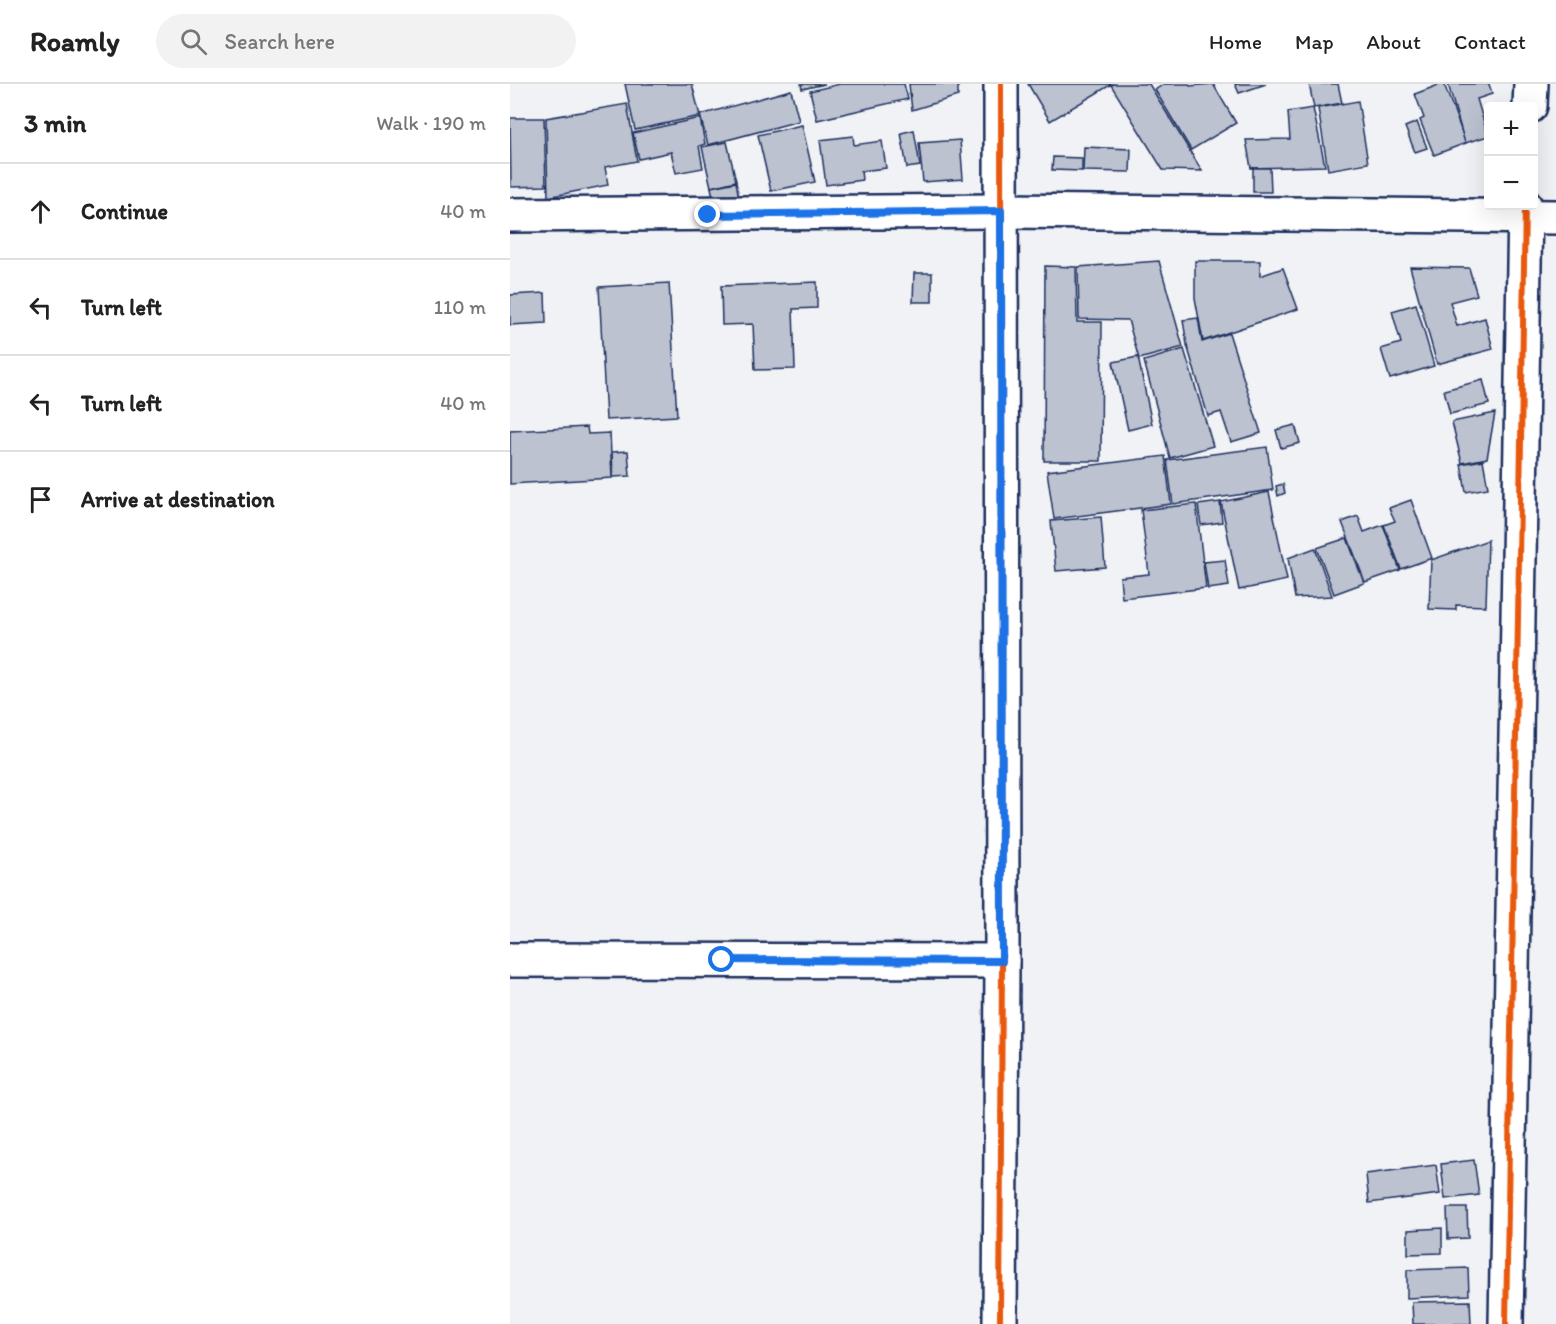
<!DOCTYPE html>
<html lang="en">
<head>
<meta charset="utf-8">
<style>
	body { margin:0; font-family:Itim,sans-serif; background:#f2f2f2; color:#222 }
	.controls { position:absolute; right:18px; top:18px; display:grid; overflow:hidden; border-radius:6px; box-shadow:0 6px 24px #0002 }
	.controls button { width:54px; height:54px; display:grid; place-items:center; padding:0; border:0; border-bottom:2px solid #e0e0e0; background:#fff; color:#222; font:30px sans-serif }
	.stop { position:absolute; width:18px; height:18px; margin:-14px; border:4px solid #1a73e8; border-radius:50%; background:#fff }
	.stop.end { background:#1a73e8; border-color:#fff; box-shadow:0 2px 6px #0008 }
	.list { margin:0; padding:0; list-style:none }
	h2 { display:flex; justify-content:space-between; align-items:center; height:78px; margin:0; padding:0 24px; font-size:26px }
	h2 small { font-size:20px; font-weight:400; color:#767676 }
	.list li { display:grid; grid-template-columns:39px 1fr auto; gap:18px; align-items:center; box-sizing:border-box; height:96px; padding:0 24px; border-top:2px solid #e0e0e0 }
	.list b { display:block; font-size:22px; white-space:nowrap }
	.list em { font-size:20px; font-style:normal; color:#767676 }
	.icon { flex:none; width:33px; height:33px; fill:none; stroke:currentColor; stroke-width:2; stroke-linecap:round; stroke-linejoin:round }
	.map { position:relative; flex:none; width:1046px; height:1240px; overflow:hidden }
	header { display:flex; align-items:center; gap:36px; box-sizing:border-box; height:84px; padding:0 30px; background:#fff; border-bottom:2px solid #e0e0e0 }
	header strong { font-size:28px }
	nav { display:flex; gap:33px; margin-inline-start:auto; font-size:21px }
	.search { width:420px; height:54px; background:#f2f2f2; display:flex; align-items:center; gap:15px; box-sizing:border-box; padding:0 21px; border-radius:33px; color:#767676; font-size:22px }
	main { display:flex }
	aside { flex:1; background:#fff }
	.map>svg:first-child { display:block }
	.building { fill:#bcc2d0; stroke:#1b2f5e; stroke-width:1.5 }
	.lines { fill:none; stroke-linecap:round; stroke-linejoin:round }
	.minor-casing { stroke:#1b2f5e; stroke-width:38 }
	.minor { stroke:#fff; stroke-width:33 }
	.cycleway-casing { stroke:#fff; stroke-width:10 }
	.cycleway { stroke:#e8590c; stroke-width:6 }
	.route { stroke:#1a73e8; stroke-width:8 }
</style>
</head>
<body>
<header>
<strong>Roamly</strong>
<div class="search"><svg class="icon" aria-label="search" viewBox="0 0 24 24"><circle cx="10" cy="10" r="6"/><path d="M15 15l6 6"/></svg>Search here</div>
<nav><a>Home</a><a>Map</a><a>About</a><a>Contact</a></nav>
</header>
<main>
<aside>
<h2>3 min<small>Walk · 190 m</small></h2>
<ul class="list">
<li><svg class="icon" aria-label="ahead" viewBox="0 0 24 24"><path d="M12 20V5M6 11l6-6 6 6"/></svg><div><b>Continue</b></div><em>40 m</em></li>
<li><svg class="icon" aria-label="left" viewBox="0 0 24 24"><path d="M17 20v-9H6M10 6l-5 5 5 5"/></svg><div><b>Turn left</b></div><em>110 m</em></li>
<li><svg class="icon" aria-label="left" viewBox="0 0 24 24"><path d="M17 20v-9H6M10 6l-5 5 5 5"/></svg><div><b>Turn left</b></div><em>40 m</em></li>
<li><svg class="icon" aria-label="arrive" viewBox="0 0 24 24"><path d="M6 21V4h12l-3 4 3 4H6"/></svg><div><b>Arrive at destination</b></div></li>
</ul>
</aside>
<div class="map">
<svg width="1046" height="1240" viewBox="0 0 1046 1240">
	<rect width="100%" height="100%" fill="#f1f2f5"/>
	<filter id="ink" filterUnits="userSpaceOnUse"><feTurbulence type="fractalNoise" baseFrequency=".0167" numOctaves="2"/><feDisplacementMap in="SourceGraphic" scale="12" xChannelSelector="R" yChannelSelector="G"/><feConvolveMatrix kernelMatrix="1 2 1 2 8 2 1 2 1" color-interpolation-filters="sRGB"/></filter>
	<g filter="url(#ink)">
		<g class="building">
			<path d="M115,0h67l8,32 -65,14z"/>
			<path d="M291,0h24l-23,5z"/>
			<path d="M330,0h64l4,15 -91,21 -7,-29z"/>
			<path d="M399,0h49v12l-46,14z"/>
			<path d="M518,0h84l-62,37z"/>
			<path d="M604,0h35l53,87 -39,-1 -52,-85z"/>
			<path d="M654,0h25l1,2 23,-2 23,39 -45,27 -36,-60z"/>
			<path d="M725,0h31l-27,9z"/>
			<path d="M799,0h29l4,19 -28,5z"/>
			<path d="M931,0h3l22,59 -32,12 -14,-35 4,-2 -9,-24z"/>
			<path d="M938,0h41l3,10 -15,5 11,37 -23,7z"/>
			<path d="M281,6l8,31 -91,24 -8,-30z"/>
			<path d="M848,17l10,62 -40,7 -10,-62z"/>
			<path d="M117,20l10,57 -32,6 3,18 -60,12 -2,-79z"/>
			<path d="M803,24l12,58 -74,2 -5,-28 44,-1 -2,-27z"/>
			<path d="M0,34h34l2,68 -35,1z"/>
			<path d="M190,34l5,26 -6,2 4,22 -27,5 -5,-21 -32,7 -6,-26z"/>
			<path d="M907,38l10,26 -12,4 -10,-25z"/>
			<path d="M292,41l13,57 -44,9 -13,-56z"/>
			<path d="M404,46l6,36 -13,2 -6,-35z"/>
			<path d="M343,52l1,9 28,-4 4,27 -25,3 1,9 -36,5 -6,-45z"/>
			<path d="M450,56l3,39 -40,3 -4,-39z"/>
			<path d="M217,58l9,39 -25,6 -9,-40z"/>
			<path d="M574,63l47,2 -1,23 -47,-1z"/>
			<path d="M543,73l29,1v13l-30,-1z"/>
			<path d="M743,84h17l1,24h-18z"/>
			<path d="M226,98l3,16 -25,5 -3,-16z"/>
			<path d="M649,177l24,86 -44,12 -11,-39 -49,-1 -1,-52z"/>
			<path d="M685,177h65v15l23,-8 15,41 -95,32 -8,-43z"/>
			<path d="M535,182l31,1 1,55h25l-1,139h-57z"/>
			<path d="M900,183l59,1 8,27 -27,7 7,24 28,-8 8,31 -56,15z"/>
			<path d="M404,189h18v29h-19z"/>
			<path d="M307,198v26l-24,1 2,60 -40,1 -2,-46 -31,1 -1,-39z"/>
			<path d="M159,199l8,133 -71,4 -7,-133z"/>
			<path d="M35,209l1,30 -36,2v-30z"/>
			<path d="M906,220l18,62 -44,13 -9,-30 20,-6 -9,-32z"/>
			<path d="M688,234l4,24 27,-9 32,100 -30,9 -10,-30 -13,4 -21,-71 -4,-25z"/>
			<path d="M674,265l29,97 -43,12 -26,-97z"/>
			<path d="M628,273l14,67 -24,6 -15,-68z"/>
			<path d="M973,296l6,24 -39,10 -6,-24z"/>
			<path d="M985,329l-8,45 -25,5 -10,-41z"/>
			<path d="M785,341l5,18 -19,5 -5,-18z"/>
			<path d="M77,343l1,7 22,-1 2,45 -102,6v-53z"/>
			<path d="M757,363l6,43 -100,14 -6,-44z"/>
			<path d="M118,367l2,25 -17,1 -1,-25z"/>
			<path d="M655,372l6,48 -117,15 -7,-48z"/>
			<path d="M973,376l5,28 -22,4 -5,-28z"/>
			<path d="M773,400l2,9 -7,3 -2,-10z"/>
			<path d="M759,408l18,88 -48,10 -18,-88z"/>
			<path d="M901,416l21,58 -31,11 -17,-44 11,-4 -6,-13z"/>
			<path d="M710,418l2,20 -21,3 -3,-20z"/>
			<path d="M686,420l10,84 -84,10 -2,-21 29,-3 -8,-64z"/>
			<path d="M848,432l6,16 19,-7 17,45 -35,12 -23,-60z"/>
			<path d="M591,433l4,50 -49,4 -5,-50z"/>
			<path d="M837,454l17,45 -30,11 -17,-46z"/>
			<path d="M978,456l-2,66 -30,-1v5l-27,-1 2,-49z"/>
			<path d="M805,464l17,48 -37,2 -7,-40z"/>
			<path d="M715,476l4,26 -21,3 -4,-27z"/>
			<path d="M964,1076l5,35 -34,4 -4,-35z"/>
			<path d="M926,1081l4,29 -71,9 -3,-29z"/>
			<path d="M937,1124h20l1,30 -20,1z"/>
			<path d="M932,1144v25l-34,1v-24z"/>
			<path d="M958,1184l1,27 -62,3v-28z"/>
			<path d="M960,1217l1,23h-58l-1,-22z"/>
		</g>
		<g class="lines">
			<defs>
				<g id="minor">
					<path d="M1020,22l1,-22"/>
					<path d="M0,131l491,-4 555,6"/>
					<path d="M0,876l492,1"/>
					<path d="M490,1240l2,-363 -1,-877"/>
					<path d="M996,1240l19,-1118"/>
				</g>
			</defs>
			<use href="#minor" class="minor-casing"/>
			<use href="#minor" class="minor"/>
			<defs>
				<g id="cycleway">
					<path d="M490,1240l2,-363 -1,-877"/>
					<path d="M996,1240l19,-1118"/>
				</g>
			</defs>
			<use href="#cycleway" class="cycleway-casing"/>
			<use href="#cycleway" class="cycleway"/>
		</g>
	</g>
	<g class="lines" filter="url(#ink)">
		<path class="route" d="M198,131l293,-4 1,750 -280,-1"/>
	</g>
</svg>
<div class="controls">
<button>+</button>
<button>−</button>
</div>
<div class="stop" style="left:212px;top:876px"></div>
<div class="stop end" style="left:198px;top:131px"></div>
</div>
</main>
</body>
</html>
